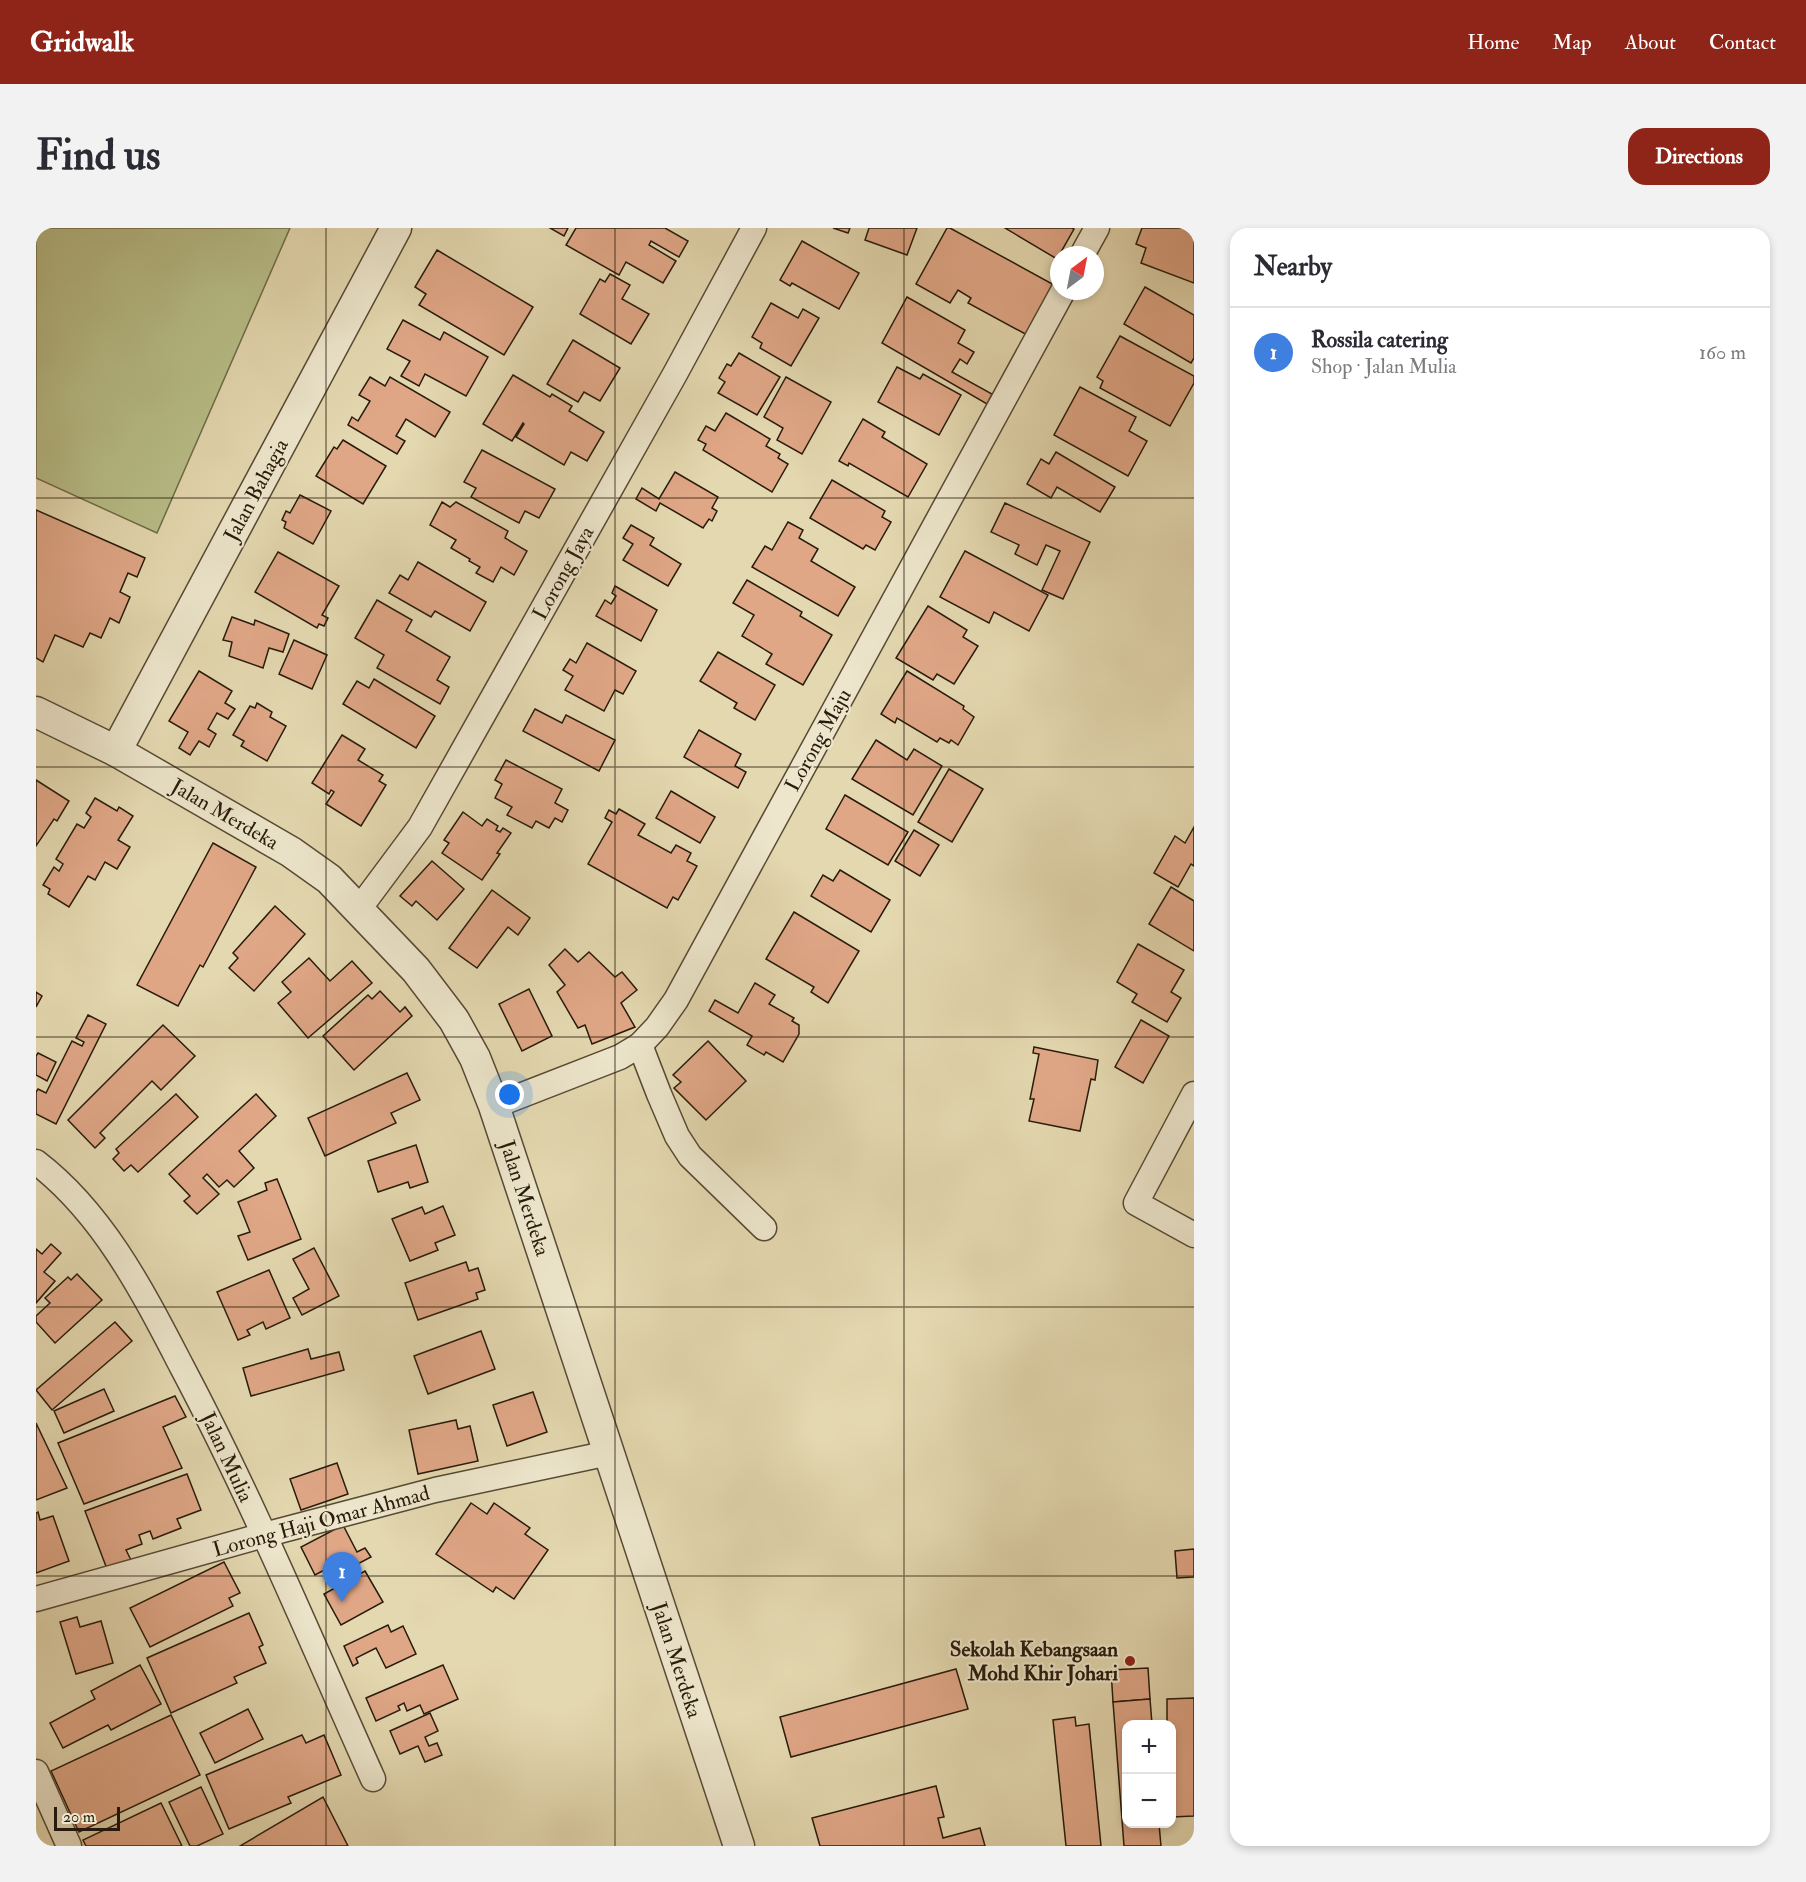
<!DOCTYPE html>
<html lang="en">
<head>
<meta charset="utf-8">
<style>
	body { margin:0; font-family:"IM FELL Double Pica",serif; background:#f2f2f3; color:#2b2b33 }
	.controls { position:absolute; right:18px; bottom:18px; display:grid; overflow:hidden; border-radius:12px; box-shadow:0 3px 9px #0003 }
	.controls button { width:54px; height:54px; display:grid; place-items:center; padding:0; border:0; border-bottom:2px solid #e1e1e2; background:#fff; color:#2b2b33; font:30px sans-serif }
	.compass { position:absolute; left:1014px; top:18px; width:54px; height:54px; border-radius:50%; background:#fff; box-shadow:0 3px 9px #0003; rotate:32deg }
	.scale { position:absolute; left:18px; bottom:15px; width:66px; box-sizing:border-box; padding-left:6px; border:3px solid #281b0b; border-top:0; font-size:16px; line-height:21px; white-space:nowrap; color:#281b0b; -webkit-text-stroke:4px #ede6cc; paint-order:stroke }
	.you { position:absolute; left:474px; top:867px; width:21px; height:21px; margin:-15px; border:4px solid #fff; border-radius:50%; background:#1a73e8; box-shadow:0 0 0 9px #1a73e833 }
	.badge { display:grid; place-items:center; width:39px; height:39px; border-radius:50%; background:#8f2418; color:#fff; font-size:20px; font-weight:700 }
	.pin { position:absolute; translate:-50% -50px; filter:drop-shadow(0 2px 3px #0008) }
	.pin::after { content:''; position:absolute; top:32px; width:21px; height:18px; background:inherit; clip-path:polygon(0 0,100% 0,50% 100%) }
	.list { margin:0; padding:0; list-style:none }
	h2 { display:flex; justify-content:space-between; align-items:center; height:78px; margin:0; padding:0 24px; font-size:26px }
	h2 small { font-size:20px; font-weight:400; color:#7c7c81 }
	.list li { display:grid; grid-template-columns:39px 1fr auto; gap:18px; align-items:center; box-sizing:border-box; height:90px; padding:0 24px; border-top:2px solid #e1e1e2 }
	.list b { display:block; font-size:22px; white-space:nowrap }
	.list p { margin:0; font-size:20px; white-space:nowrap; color:#7c7c81 }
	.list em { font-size:20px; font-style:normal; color:#7c7c81 }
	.map { position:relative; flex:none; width:1158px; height:1618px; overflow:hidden; border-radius:18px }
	header { display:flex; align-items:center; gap:36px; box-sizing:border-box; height:84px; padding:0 30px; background:#8f2418; color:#fff }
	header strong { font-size:28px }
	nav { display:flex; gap:33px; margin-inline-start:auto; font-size:21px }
	.intro { display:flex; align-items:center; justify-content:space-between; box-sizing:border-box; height:144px; padding:0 36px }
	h1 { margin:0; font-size:42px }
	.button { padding:15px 27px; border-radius:18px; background:#8f2418; color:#fff; font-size:21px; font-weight:700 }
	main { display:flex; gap:36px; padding:0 36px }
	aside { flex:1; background:#fff; border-radius:18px; box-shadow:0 3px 9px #0003 }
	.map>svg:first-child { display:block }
	.green { fill:#b8be88; stroke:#706c4a; stroke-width:1.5 }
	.building { fill:#e0a787; stroke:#281b0b; stroke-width:1.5 }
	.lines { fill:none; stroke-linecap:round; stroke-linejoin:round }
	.minor-casing { stroke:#574a34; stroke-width:27 }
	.tertiary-casing { stroke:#574a34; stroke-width:33 }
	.minor { stroke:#ede6cc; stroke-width:24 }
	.tertiary { stroke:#ede6cc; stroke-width:30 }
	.grid { fill:none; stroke:#281b0b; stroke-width:1.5; stroke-opacity:0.55 }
	.poi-dot { fill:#8f2418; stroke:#ede6cc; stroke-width:2 }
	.labels { text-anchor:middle; stroke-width:4.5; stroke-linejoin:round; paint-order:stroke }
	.street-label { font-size:21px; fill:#281b0b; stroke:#ede6cc }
	.poi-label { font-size:21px; font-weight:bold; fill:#281b0b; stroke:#ede6cc; text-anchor:end }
</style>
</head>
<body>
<header>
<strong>Gridwalk</strong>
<nav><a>Home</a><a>Map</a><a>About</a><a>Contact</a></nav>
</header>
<div class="intro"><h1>Find us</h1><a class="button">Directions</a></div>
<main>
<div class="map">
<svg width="1158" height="1618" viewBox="0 0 1158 1618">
	<rect width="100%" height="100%" fill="#e4d8b0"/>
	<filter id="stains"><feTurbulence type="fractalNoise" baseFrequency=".00333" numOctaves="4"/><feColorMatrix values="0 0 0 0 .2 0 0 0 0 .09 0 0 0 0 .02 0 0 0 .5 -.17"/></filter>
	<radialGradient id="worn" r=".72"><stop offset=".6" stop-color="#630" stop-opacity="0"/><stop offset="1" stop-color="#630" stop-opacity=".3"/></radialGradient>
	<path class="green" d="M0,0h254l-133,305 -121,-55z"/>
	<g class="building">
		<path d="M514,0h18l-4,8z"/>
		<path d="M540,0h89l23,13 -9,16 -28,-16 -2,4 27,16 -13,22 -37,-21 -7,13 -53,-30z"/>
		<path d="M797,0h17l-2,5z"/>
		<path d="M833,0h48l-10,27 -42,-15z"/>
		<path d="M911,0h3l106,58 -27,50 -61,-33 3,-5 -13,-8 -8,13 -34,-19z"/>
		<path d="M969,0h67l2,1 -17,30z"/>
		<path d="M1106,0h46l6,2v53l-53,-20 5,-15 -10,-4z"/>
		<path d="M766,13l57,32 -20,36 -47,-26 -2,3 -10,-6z"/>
		<path d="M401,22l96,57 -29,48 -85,-50 7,-11 -11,-7z"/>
		<path d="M574,46l20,11 -8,14 27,15 -18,30 -51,-30 20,-35 5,3z"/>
		<path d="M1109,59l49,28v43l-3,5 -67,-39z"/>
		<path d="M871,69l58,33 -7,13 16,9 -7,12 -7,-5 -8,13 40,22 -5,10 -105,-61z"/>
		<path d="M735,75l27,15 5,-9 16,9 -28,48 -31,-18 2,-5 -10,-6z"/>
		<path d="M367,92l37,20 4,-8 44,25 -22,39 -41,-22 -6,12 -18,-10 9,-15 -23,-12z"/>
		<path d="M1084,108l74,40v7l-24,43 -70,-38 3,-7 -6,-4z"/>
		<path d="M537,112l47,28 -20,33 -16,-9 -6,10 -31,-18z"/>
		<path d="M703,125l41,24 -23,38 -39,-22 7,-11 -6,-4 8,-14 4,2z"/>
		<path d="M861,139l23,12 3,-5 38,21 -22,40 -61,-33z"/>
		<path d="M477,147l37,22 2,-3 20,12 -3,5 35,21 -17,29 -16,-9 -7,13 -48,-28 8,-13 -1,-1 -11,18 -29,-17z"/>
		<path d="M334,149l15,9 5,-9 60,35 -15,25 -29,-18 -10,17 9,5 -8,13 -49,-29 4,-8 6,4 12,-20 -11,-6z"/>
		<path d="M750,149l45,25 -29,52 -25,-14 6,-12 -19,-11z"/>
		<path d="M1044,159l56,30 -7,14 18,10 -19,35 -74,-41z"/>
		<path d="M690,185l44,26 -4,7 14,8 -2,4 10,6 -16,28 -69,-42 3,-6 -8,-4 8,-14 9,5z"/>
		<path d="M827,191l22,13 -3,5 45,27 -19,33 -59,-34 -1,3 -9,-5z"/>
		<path d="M307,212l43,26 -23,38 -47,-28 18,-29 3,2z"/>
		<path d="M446,222l73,39 -16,29 -14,-7 -6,12 -48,-26 5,-9 -12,-6z"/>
		<path d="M1020,224l59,35 -15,25 -43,-25 -6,11 -24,-14 14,-25 8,5z"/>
		<path d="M639,244l43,25 -6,11 5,3 -5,10 -3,-2 -6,9 -43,-25 -4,8 -20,-12 6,-11 17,11z"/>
		<path d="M796,252l53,31 -3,6 9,5 -16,28 -9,-5 -3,4 -53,-31z"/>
		<path d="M264,267l31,16 -18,33 -29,-16 2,-6 -4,-2 4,-9 4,2z"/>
		<path d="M406,274l8,5 6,-5 52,29 -3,7 22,13 -13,24 -13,-8 -8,15 -17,-9 4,-6 -11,-6 1,-2 -19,-11 5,-8 -26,-15z"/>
		<path d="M969,275l85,39 -27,57 -21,-9 18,-39 -14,-6 -9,20 -22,-11 4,-9 -28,-13z"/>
		<path d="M0,282l109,48 -8,19 -9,-4 -8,19 10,5 -11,26 -9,-5 -9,20 -11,-5 -7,14 -28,-12 -12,27 -7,-4z"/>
		<path d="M752,294l15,8 -4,8 19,11 -7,12 44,26 -17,29 -86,-49 13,-21 7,4z"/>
		<path d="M595,297l23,13 -4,7 31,19 -13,22 -45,-26 10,-16 -10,-6z"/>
		<path d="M929,323l83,44 -19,36 -35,-19 -5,11 -49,-26z"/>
		<path d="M242,324l61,34 -17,29 6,3 -4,8 -5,-2 -2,4 -62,-36z"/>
		<path d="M382,334l68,40 -16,29 -35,-20 -4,6 -42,-24 11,-18 8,5z"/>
		<path d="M711,352l55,32 -2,4 32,19 -29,50 -37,-21 6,-10 -30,-18 12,-21 -21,-12z"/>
		<path d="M579,358l42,24 -16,31 -45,-25 9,-16 6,4 5,-8 -4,-3z"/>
		<path d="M341,372l35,20 -6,11 44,26 -13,23 12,7 -9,17 -63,-36 7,-13 -29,-17z"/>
		<path d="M892,378l39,24 -4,7 15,9 -24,38 -17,-10 -4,6 -37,-22z"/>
		<path d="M196,389l22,8 1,-5 34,14 -6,18 -14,-4 -6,20 -34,-12 3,-14 -9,-2z"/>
		<path d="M258,412l33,15 -15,34 -33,-15z"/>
		<path d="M551,415l49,28 -13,23 -8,-4 -11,21 -39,-21 8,-14 -10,-6 7,-11 6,4z"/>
		<path d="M682,424l57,33 -20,35 -21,-12 3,-5 -37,-22z"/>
		<path d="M163,443l33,20 -7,12 10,6 -7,10 -11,-6 -9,16 8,5 -7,13 -10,-6 -9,14 -11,-7 9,-16 -19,-11z"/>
		<path d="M871,443l57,35 -1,3 11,8 -16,28 -7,-5 -2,3 -9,-5 -3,4 -40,-24 -2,5 -14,-9z"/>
		<path d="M338,451l61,37 -19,32 -73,-44 14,-23 12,7z"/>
		<path d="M221,475l15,9 -2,5 16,9 -19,35 -26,-15 3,-5 -11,-6 17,-29 5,2z"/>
		<path d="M499,481l27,14 4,-8 49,25 -16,31 -76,-40z"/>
		<path d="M663,502l42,24 -6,12 11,6 -8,16 -54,-31z"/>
		<path d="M306,507l23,14 -7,11 25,15 -4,6 7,4 -25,41 -35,-22 8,-12 -3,-2 -2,4 -17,-11z"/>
		<path d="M840,512l31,20 7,-11 28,17 -29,49 -61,-36z"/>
		<path d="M470,532l56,29 -7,14 13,7 -6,12 -7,-4 -6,10 -13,-7 -4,7 -25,-13 5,-8 -17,-9 7,-14 -7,-4z"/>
		<path d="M913,541l34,20 -31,53 -34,-20z"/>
		<path d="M0,552l33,21 -12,20 -3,-2 -18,27z"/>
		<path d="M635,563l44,26 -15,26 -44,-25z"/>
		<path d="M809,567l63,37 -20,33 -62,-36z"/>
		<path d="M59,570l22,13 2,-4 14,9 -15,24 12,7 -13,22 -12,-7 -10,18 -7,-4 -19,31 -21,-13 2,-5 -7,-4 11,-18 5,4 4,-7 -7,-5 21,-35 7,4 7,-11 -5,-4z"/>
		<path d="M583,581l26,15 -7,11 33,18 5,-8 15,8 -4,8 10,5 -19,34 -5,-3 -6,11 -79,-44 24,-42 -7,-4 4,-8 7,4z"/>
		<path d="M427,584l19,14 5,-7 11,7 -2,4 4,2 3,-4 8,5 -14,20 3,1 -18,26 -40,-27 7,-10 -5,-3z"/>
		<path d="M1158,599v39l-3,-2 -13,23 -24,-14 21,-37 10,7z"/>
		<path d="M878,602l25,15 -19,31 -25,-15z"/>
		<path d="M177,615l43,24 -53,100 -3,-2 -22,41 -41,-21z"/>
		<path d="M396,633l32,28 -27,31 -21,-19 -4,5 -12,-10z"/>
		<path d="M804,642l50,30 -19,32 -60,-36 12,-21 10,6z"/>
		<path d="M1135,659l23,14v50l-45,-27z"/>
		<path d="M456,662l38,28 -12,17 -10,-8 -31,41 -28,-20z"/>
		<path d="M239,678l30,28 -51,57 -25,-23 9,-10 -5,-5z"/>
		<path d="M758,684l65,39 -31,52 -17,-11 3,-5 -48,-28z"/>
		<path d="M1102,716l46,26 -13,22 10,6 -14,24 -35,-20 5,-8 -20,-12z"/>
		<path d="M529,721l13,13 11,-10 26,25 7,-5 15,18 -16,13 14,24 -43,17 -7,-19 -7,3 -21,-36 8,-7 -16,-20z"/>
		<path d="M273,730l21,23 22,-20 20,22 -64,55 -30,-35 13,-11 -9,-10z"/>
		<path d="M719,755l20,12 -6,9 25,14 -2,3 7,4v9l-16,28 -17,-10 -2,3 -17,-10 5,-9 -43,-25 6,-11 23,13z"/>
		<path d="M493,761l23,47 -30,15 -23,-47z"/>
		<path d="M344,763l20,21 5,-5 7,9 -58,54 -31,-34 45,-41 4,4z"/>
		<path d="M0,764l6,4 -6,11z"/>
		<path d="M52,787l18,9 -50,100 -20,-10v-22l2,-3 8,4 26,-52 10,5 2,-4 -8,-4z"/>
		<path d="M1105,792l28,16 -26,47 -28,-16z"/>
		<path d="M127,797l32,31 -34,34 -9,-9 -52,52 5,5 -10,10 -27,-28z"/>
		<path d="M672,813l38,40 -40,39 -32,-32 7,-6 -8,-7z"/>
		<path d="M998,819l64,13 -3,20 -4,-1 -11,52 -51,-10 5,-22h-4l9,-45 -6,-1z"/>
		<path d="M2,825l18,9 -9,19 -11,-6v-19z"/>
		<path d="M371,845l13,27 -29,13 5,10 -71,33 -17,-38z"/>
		<path d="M140,866l22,23 -60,55 -7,-7 -7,6 -11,-12 6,-6 -3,-4z"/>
		<path d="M220,866l20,22 -37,35 15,17 -20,19 -7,-7 -8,7 -12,-13 -4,4 16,16 -22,20 -13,-13 6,-5 -21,-22z"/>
		<path d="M380,917l12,37 -18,6 -2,-6 -30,10 -10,-31z"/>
		<path d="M241,951l24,60 -53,21 -10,-24 12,-4 -12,-30 29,-12 -2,-7z"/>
		<path d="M407,978l12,29 -20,8 3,7 -28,11 -18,-42 30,-12 3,7z"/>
		<path d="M15,1016l10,9 -17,19 11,9 -19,22v-54l6,5z"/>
		<path d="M278,1020l25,48 -37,19 -9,-17 16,-9 -16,-30z"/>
		<path d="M430,1034l3,9 9,-3 7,22 -9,3 2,6 -60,21 -13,-37z"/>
		<path d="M233,1042l21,48 -24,11 -3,-7 -16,8 3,5 -12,5 -21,-48z"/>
		<path d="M41,1046l25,26 -47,43 -19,-21v-6l14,-13 -5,-5 23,-21 3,3z"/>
		<path d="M79,1094l17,19 -80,69 -16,-20z"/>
		<path d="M445,1103l14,38 -67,25 -14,-38z"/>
		<path d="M272,1121l3,10 28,-7 5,18 -93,26 -8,-28z"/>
		<path d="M68,1161l10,22 -50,22 -10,-22z"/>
		<path d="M497,1164l14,40 -40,14 -14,-41z"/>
		<path d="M139,1168l11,21 -23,10 19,41 -98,36 -26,-61z"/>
		<path d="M420,1192l2,9 12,-3 8,35 -60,13 -9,-44z"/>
		<path d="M0,1195l31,65 -31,12z"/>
		<path d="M301,1235l11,31 -47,16 -11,-31z"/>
		<path d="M151,1246l14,36 -24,9 4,9 -28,11 -3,-8 -11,4 3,9 -16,6 5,10 -24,9 -22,-58z"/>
		<path d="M435,1275l16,11 7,-11 36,25 -5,6 23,16 -34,49 -18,-12 -3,5 -57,-38z"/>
		<path d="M2,1284l2,8 13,-4 16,45 -33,12v-60z"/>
		<path d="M307,1297l14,27 8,-4 6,9 -36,19 -5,-9 -15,8 -14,-28z"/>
		<path d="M1158,1321v28l-17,1 -2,-27z"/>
		<path d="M188,1334l16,31 -11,5 4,8 -83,41 -20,-39z"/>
		<path d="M329,1343l18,31 -42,23 -17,-31z"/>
		<path d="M213,1385l14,32 -4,2 7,16 -32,14 3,6 -66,30 -24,-55z"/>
		<path d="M41,1389l3,10 21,-6 12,42 -37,11 -16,-52z"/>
		<path d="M352,1397l3,7 12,-6 13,28 -30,14 -10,-20 -20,10 2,5 -5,3 -9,-20z"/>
		<path d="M104,1437l21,39 -50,26 -3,-5 -45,23 -13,-25 45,-24 -4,-8z"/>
		<path d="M407,1437l15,34 -34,15 -4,-9 -13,6 -3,-8 -6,3 2,4 -24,11 -10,-23z"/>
		<path d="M1112,1440l2,31 -37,3 -2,-32z"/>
		<path d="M920,1441l12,40 -177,48 -11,-40z"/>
		<path d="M1158,1470v118l-22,1v-93h-5v-25z"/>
		<path d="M1114,1471l2,25h-26v100h33l2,22h-37l-11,-144z"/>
		<path d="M212,1481l15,30 -48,24 -15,-30z"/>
		<path d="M394,1485l8,18 -13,6 4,9 8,-3 5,12 -17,7 -7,-16 -18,8 -10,-23z"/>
		<path d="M135,1487l29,60 -121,57 -28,-61z"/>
		<path d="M1039,1489l1,9 13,-2 12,122h-35l-13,-126z"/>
		<path d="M266,1507l4,8 18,-8 17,40 -53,22 3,6 -62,26 -23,-54z"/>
		<path d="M900,1558l8,31 -6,1 5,20 37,-10 5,18h-165l-8,-28z"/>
		<path d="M165,1559l22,47 -26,12h-7l-21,-44z"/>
		<path d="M287,1569l25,49h-108z"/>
		<path d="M125,1575l21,43h-96l-3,-6z"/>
	</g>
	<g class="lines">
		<defs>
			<g id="minor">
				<path d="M1046,27l15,-27"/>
				<path d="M323,681l61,-82 255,-453 79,-146"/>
				<path d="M604,817l19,49 18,42 13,20 74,72"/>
				<path d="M1158,866l-58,109 58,32"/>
				<path d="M458,878l126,-49 20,-12 17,-18 19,-27 387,-709"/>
				<path d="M0,934c68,52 108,132 146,205 71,134 129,274 191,412"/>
				<path d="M0,1371l228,-64 171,-45 174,-37"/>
				<path d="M0,1544l33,74"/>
			</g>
			<g id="tertiary">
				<path d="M0,484l80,39 175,101 38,27 87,91 38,50 21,38 19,48 245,740"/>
				<path d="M80,523l280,-523"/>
			</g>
		</defs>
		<use href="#minor" class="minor-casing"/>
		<use href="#tertiary" class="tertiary-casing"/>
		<use href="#minor" class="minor"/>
		<use href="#tertiary" class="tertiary"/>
	</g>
	<path class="grid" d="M290,0v1618M579,0v1618M868,0v1618M0,270h1158M0,539h1158M0,809h1158M0,1079h1158M0,1348h1158"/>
	<circle class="poi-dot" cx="1094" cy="1433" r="6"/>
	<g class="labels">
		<g class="street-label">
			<text transform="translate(220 262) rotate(-62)" y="7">Jalan Bahagia</text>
			<text transform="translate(527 345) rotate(-61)" y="7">Lorong Jaya</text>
			<text transform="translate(782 512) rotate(-61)" y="7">Lorong Maju</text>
			<text transform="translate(189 586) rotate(30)" y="7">Jalan Merdeka</text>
			<text transform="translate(489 970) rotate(72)" y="7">Jalan Merdeka</text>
			<text transform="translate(191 1229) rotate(65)" y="7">Jalan Mulia</text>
			<text transform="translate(285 1293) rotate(-15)" y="7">Lorong Haji Omar Ahmad</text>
			<text transform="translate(641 1432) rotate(72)" y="7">Jalan Merdeka</text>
		</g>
		<g class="poi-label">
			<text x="1082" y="1428">Sekolah Kebangsaan<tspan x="1082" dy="24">Mohd Khir Johari</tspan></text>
		</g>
	</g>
	<rect width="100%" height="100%" filter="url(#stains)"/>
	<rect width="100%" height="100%" fill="url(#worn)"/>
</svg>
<div class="controls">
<button>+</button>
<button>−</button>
</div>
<svg class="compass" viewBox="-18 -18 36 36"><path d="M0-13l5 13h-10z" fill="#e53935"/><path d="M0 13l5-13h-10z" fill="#7c7c81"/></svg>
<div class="scale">20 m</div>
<div class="you"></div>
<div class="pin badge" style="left:306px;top:1374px;background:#3f7fe0">1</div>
</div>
<aside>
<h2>Nearby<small></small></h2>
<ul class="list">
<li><span class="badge" style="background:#3f7fe0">1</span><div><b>Rossila catering</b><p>Shop · Jalan Mulia</p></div><em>160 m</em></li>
</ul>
</aside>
</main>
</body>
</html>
